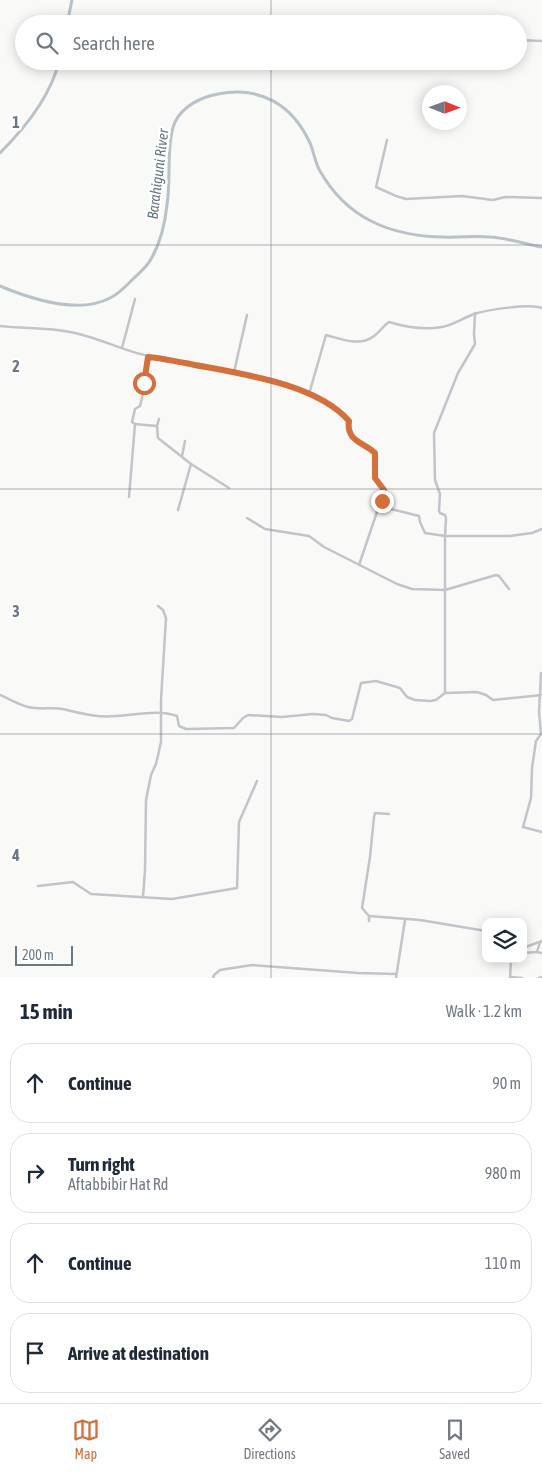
<!DOCTYPE html>
<html lang="en">
<head>
<meta charset="utf-8">
<style>
	body { margin:0; font-family:"Asap Condensed",sans-serif; background:#f2f2f3; color:#1f2937 }
	.controls { position:absolute; right:15px; bottom:15px; display:grid; overflow:hidden; border-radius:10px; box-shadow:0 2px 12px #0003 }
	.controls button { width:45px; height:45px; display:grid; place-items:center; padding:0; border:0; border-bottom:1px solid #e0e1e3; background:#fff; color:#1f2937; font:25px sans-serif }
	.compass { position:absolute; left:422px; top:85px; width:45px; height:45px; border-radius:50%; background:#fff; box-shadow:0 2px 12px #0003; rotate:91deg }
	.scale { position:absolute; left:15px; bottom:12px; width:58px; box-sizing:border-box; padding-left:5px; border:2px solid #6b7785; border-top:0; font-size:14px; line-height:18px; white-space:nowrap; color:#6b7785; -webkit-text-stroke:4px #fff; paint-order:stroke }
	.stop { position:absolute; width:15px; height:15px; margin:-11px; border:4px solid #d3703d; border-radius:50%; background:#fff }
	.stop.end { background:#d3703d; border-color:#fff; box-shadow:0 1px 5px #0008 }
	.list { margin:0; padding:0; list-style:none }
	h2 { display:flex; justify-content:space-between; align-items:center; height:65px; margin:0; padding:0 20px; font-size:21px }
	h2 small { font-size:16px; font-weight:400; color:#747a83 }
	.list li { display:grid; grid-template-columns:32px 1fr auto; gap:15px; align-items:center; box-sizing:border-box; height:80px; margin:0 10px 10px; padding:0 10px; border:1px solid #e0e1e3; border-radius:20px }
	.list b { display:block; font-size:19px; white-space:nowrap }
	.list p { margin:0; font-size:16px; white-space:nowrap; color:#747a83 }
	.list em { font-size:16px; font-style:normal; color:#747a83 }
	.icon { flex:none; width:28px; height:28px; fill:none; stroke:currentColor; stroke-width:2; stroke-linecap:round; stroke-linejoin:round }
	.map { position:relative; flex:none; width:542px; height:978px; overflow:hidden }
	.search { position:absolute; background:#fff; box-shadow:0 2px 12px #0003; left:15px; right:15px; top:15px; height:55px; display:flex; align-items:center; gap:12px; box-sizing:border-box; padding:0 18px; border-radius:28px; color:#747a83; font-size:19px }
	.sheet { height:425px; background:#fff }
	nav { display:flex; justify-content:space-around; align-items:center; box-sizing:border-box; height:70px; border-top:1px solid #e0e1e3; background:#fff; font-size:14px; color:#747a83 }
	nav a { display:grid; justify-items:center; gap:2px }
	nav .on { color:#d3703d }
	.map>svg:first-child { display:block }
	.lines { fill:none; stroke-linecap:round; stroke-linejoin:round }
	.river { stroke:#bac2c7; stroke-width:3 }
	.minor { stroke:#c1c4c8; stroke-width:2.5 }
	.route { stroke:#d3703d; stroke-width:6 }
	.grid { fill:none; stroke:#6b7785; stroke-width:1; stroke-opacity:0.55 }
	.labels { text-anchor:middle; stroke-width:5; stroke-linejoin:round; paint-order:stroke }
	.water-label { font-size:15px; font-style:italic; fill:#677780; stroke:#fff }
	.grid-label { font-size:16px; text-anchor:middle; font-weight:bold; fill:#6b7785; stroke:#fff; stroke-width:5; stroke-linejoin:round; paint-order:stroke }
</style>
</head>
<body>
<div class="map">
<svg width="542" height="978" viewBox="0 0 542 978">
	<rect width="100%" height="100%" fill="#f9f9f7"/>
	<g class="lines">
		<g class="river">
			<path d="M67,24l5,-24"/>
			<path d="M0,153c25,-25 51,-57 59,-92"/>
			<path d="M0,286c31,13 78,29 110,12 9,-4 16,-12 23,-19 6,-6 14,-12 18,-20 9,-15 14,-36 16,-54 4,-23 -1,-63 8,-83 8,-16 26,-25 43,-28 42,-8 74,10 92,49 4,9 5,20 10,28 12,21 29,39 51,50 21,11 49,16 73,16 16,1 31,-2 46,0 18,1 35,7 52,10"/>
		</g>
		<g class="minor">
			<path d="M424,22l28,-2 19,4"/>
			<path d="M518,40l24,1"/>
			<path d="M387,140l-11,47 20,9 10,3 56,-3 31,4 12,-3 37,1"/>
			<path d="M0,326c23,3 47,1 70,6 33,6 61,24 94,26 61,15 135,18 184,61v10l7,11 20,13v25l9,13 -2,10 -5,5v6l-18,53"/>
			<path d="M122,348l13,-49"/>
			<path d="M234,372l13,-57"/>
			<path d="M309,394l17,-59c15,4 34,12 48,1 6,-4 9,-10 15,-14 16,5 36,8 53,5 11,-2 21,-9 32,-13 13,-4 56,-11 68,-6"/>
			<path d="M159,419l-2,7 1,12 33,26 38,24"/>
			<path d="M135,424l-3,-2 3,-13 5,-3 3,-12 5,-37"/>
			<path d="M182,456l3,-15"/>
			<path d="M129,497l6,-73 22,2"/>
			<path d="M379,506l40,10 1,6 5,11 20,3h65l22,-3 10,-4"/>
			<path d="M178,510l13,-46"/>
			<path d="M247,518l18,11 44,7 15,11 73,37 15,5 33,1 51,-15 3,1 10,13"/>
			<path d="M541,673l-2,39 2,22 -5,7 -4,27 -1,30 -8,29 19,5"/>
			<path d="M445,693v-157l1,-18 -1,-3 -5,-2 -1,-2 1,-17 -5,-14 -1,-47 24,-60 17,-29 -1,-10 1,-21"/>
			<path d="M0,695c9,4 19,10 28,12 11,3 24,0 35,2 17,4 35,9 53,7 20,-1 42,-7 61,0l2,10 7,3 48,-1 9,-10 5,-3 34,2 31,-3 13,1 6,3 17,3 3,-2c3,-12 6,-24 9,-36l15,-2 24,7 7,9 8,3 15,1 6,-1 9,-7 32,-1 9,3 7,5 49,-5"/>
			<path d="M38,886l35,-4 18,12 81,5 65,-11 2,-66 18,-41"/>
			<path d="M143,897l2,-27 1,-70 5,-25 5,-11 5,-22v-42l5,-82 -3,-8 -5,-4"/>
			<path d="M369,916l51,4 66,11"/>
			<path d="M369,921v-5l-7,-8 8,-51 4,-40 1,-4 14,1"/>
			<path d="M540,942l-3,10 4,1"/>
			<path d="M523,948l19,-7"/>
			<path d="M523,953l14,-1"/>
			<path d="M510,977l12,1"/>
			<path d="M213,978l1,-3 6,-5 32,-5 106,8 38,1"/>
			<path d="M396,978l9,-58"/>
			<path d="M510,978l1,-19"/>
			<path d="M539,978l3,-1"/>
		</g>
	</g>
	<g class="lines">
		<path class="route" d="M144,383l4,-26c13,1 25,4 37,6 49,10 130,19 164,58 -3,20 14,21 26,32v25l9,12 -2,11"/>
	</g>
	<path class="grid" d="M271,0v24M271,61v917M0,245h542M0,489h542M0,734h542"/>
	<g class="labels">
		<g class="water-label">
			<text transform="translate(158 174) rotate(-83)" y="5">Barahiguni River</text>
		</g>
	</g>
	<g class="grid-label">
		<text x="16" y="128">1</text>
		<text x="16" y="372">2</text>
		<text x="16" y="617">3</text>
		<text x="16" y="861">4</text>
	</g>
</svg>
<div class="controls">
<button><svg class="icon" aria-label="layers" viewBox="0 0 24 24"><path d="M12 4l9 5-9 5-9-5zM3 14l9 5 9-5"/></svg></button>
</div>
<svg class="compass" viewBox="-18 -18 36 36"><path d="M0-13l5 13h-10z" fill="#e53935"/><path d="M0 13l5-13h-10z" fill="#747a83"/></svg>
<div class="scale">200 m</div>
<div class="stop" style="left:144px;top:383px"></div>
<div class="stop end" style="left:382px;top:501px"></div>
<div class="search"><svg class="icon" aria-label="search" viewBox="0 0 24 24"><circle cx="10" cy="10" r="6"/><path d="M15 15l6 6"/></svg>Search here</div>
</div>
<section class="sheet">
<h2>15 min<small>Walk · 1.2 km</small></h2>
<ul class="list">
<li><svg class="icon" aria-label="ahead" viewBox="0 0 24 24"><path d="M12 20V5M6 11l6-6 6 6"/></svg><div><b>Continue</b></div><em>90 m</em></li>
<li><svg class="icon" aria-label="right" viewBox="0 0 24 24"><path d="M7 20v-9h11M14 6l5 5-5 5"/></svg><div><b>Turn right</b><p>Aftabbibir Hat Rd</p></div><em>980 m</em></li>
<li><svg class="icon" aria-label="ahead" viewBox="0 0 24 24"><path d="M12 20V5M6 11l6-6 6 6"/></svg><div><b>Continue</b></div><em>110 m</em></li>
<li><svg class="icon" aria-label="arrive" viewBox="0 0 24 24"><path d="M6 21V4h12l-3 4 3 4H6"/></svg><div><b>Arrive at destination</b></div></li>
</ul>
</section>
<nav>
<a class="on"><svg class="icon" aria-label="map" viewBox="0 0 24 24"><path d="M3 6l6-2 6 2 6-2v14l-6 2-6-2-6 2zM9 4v14M15 6v14"/></svg>Map</a>
<a><svg class="icon" aria-label="directions" viewBox="0 0 24 24"><path d="M12 3l9 9-9 9-9-9zM9 14v-3h6M13 9l2 2-2 2"/></svg>Directions</a>
<a><svg class="icon" aria-label="saved" viewBox="0 0 24 24"><path d="M7 4h10v16l-5-4-5 4z"/></svg>Saved</a>
</nav>
</body>
</html>
